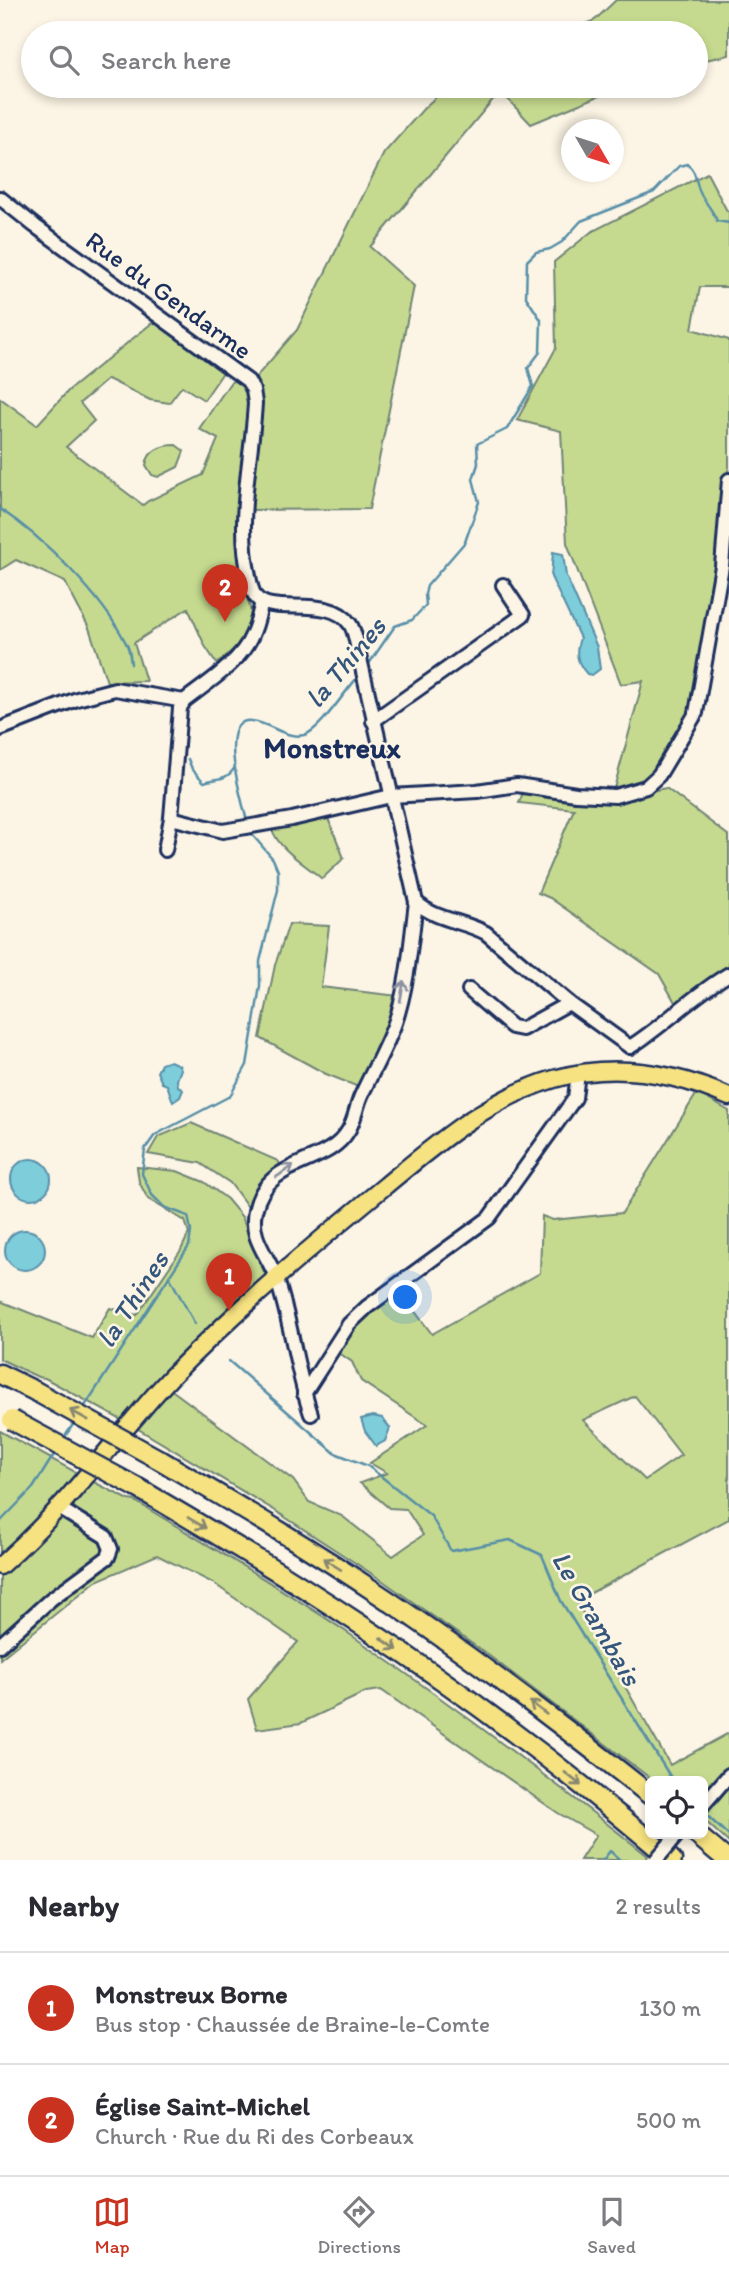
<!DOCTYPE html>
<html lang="en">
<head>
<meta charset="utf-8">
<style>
	body { margin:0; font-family:Itim,sans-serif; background:#f2f2f3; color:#2b2b33 }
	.controls { position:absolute; right:21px; bottom:21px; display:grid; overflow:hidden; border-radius:10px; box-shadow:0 4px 10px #0003 }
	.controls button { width:63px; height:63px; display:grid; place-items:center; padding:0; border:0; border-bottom:2px solid #e1e1e2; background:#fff; color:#2b2b33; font:35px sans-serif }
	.compass { position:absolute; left:561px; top:119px; width:63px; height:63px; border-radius:50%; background:#fff; box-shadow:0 4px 10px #0003; rotate:129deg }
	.you { position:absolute; left:406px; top:1298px; width:24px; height:24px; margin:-18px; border:5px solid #fff; border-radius:50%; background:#1a73e8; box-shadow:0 0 0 10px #1a73e833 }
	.badge { display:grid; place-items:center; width:46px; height:46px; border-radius:50%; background:#c8321e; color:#fff; font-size:23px; font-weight:700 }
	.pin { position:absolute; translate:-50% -58px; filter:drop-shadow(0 2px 4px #0008) }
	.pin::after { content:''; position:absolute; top:37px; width:24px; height:21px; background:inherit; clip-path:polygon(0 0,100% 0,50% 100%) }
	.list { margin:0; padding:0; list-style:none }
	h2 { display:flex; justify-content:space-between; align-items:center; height:91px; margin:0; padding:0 28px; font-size:30px }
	h2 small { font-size:23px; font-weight:400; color:#7c7c81 }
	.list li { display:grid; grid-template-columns:46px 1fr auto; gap:21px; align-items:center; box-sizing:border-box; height:112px; padding:0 28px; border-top:2px solid #e1e1e2 }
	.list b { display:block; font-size:26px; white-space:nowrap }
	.list p { margin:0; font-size:23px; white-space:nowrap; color:#7c7c81 }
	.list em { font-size:23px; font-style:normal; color:#7c7c81 }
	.icon { flex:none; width:38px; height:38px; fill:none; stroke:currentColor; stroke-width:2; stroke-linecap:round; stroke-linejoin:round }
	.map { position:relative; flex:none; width:729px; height:1860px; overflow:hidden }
	.search { position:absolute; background:#fff; box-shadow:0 4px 10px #0003; left:21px; right:21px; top:21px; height:77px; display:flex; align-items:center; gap:18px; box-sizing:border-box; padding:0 24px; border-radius:38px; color:#7c7c81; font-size:26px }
	.sheet { height:315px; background:#fff }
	nav { display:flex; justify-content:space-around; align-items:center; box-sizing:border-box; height:98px; border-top:2px solid #e1e1e2; background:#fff; font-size:19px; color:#7c7c81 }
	nav a { display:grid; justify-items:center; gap:4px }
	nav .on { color:#c8321e }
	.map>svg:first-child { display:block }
	.green { fill:#c6da8f; stroke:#708476; stroke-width:2; fill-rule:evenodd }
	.water { fill:#7ecdda; stroke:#568ea8; stroke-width:2 }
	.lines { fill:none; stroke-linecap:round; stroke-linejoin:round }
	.stream { stroke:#568ea8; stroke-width:2.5 }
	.minor-casing { stroke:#1b2f5e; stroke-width:18 }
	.major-casing { stroke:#1b2f5e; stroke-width:21 }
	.highway-casing { stroke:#1b2f5e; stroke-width:23 }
	.minor { stroke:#fcf5e5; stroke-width:12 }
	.major { stroke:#f6e281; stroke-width:16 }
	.highway { stroke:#f6e281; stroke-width:18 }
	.minor-bridge-casing { stroke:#1b2f5e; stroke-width:18; stroke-linecap:butt }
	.highway-bridge-casing { stroke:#1b2f5e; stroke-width:23; stroke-linecap:butt }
	.minor-bridge { stroke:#fcf5e5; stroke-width:12 }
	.highway-bridge { stroke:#f6e281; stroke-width:18 }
	.oneway { stroke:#8c92a2 }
	.oneway2 { stroke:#888870 }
	.labels { text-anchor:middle; stroke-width:5; stroke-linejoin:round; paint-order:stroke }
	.street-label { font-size:26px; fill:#1b2f5e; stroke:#fcf5e5 }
	.water-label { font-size:28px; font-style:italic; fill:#34567d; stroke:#fcf5e5 }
	.quarter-label { font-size:30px; font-weight:bold; fill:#1b2f5e; stroke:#fcf5e5 }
</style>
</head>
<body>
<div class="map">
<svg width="729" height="1860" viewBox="0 0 729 1860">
	<rect width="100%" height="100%" fill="#fcf5e5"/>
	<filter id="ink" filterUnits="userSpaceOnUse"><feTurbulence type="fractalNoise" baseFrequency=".0143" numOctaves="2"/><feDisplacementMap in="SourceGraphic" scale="14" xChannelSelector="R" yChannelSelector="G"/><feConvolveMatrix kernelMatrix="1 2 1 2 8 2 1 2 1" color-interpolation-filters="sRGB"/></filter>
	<g filter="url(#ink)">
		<g class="green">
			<path d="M616,0h113v55l-33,7v-29h-130l29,-13z"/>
			<path d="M448,86h175l-92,38 -31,-33 -130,156 44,39 -45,223 -121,1 11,-101 -3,-32 41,-47 87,-177 41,-46z"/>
			<path d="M707,173l20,38h2v76h-29l-8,42 37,11v127l-3,14 -7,94 -24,135 -14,27 -37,47 -31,8 30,-111 -22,3 -54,-141 -6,-112 -44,-11 39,-72 -2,-86 37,-30z"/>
			<path d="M157,319l69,49 -22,32 -22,-14 -13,17 -19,-3 -42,-21 -28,24 14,18 -28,26 77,58 5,-4 55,-26 15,-36 -19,-10 31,-46 5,-3h6l9,13 -9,154 1,30 9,35 -1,11 -4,12 -9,11 -20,18 -12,-18 -17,-38 -54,35 12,38 -39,1 -18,-54 -24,-46 -49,-22 -16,10v-172l37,27 32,-35z"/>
			<path d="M176,445l8,6 -6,16 -20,10 -6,-2 -6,-10c2,-15 16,-20 30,-20z"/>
			<path d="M666,788l63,48v135l-53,33 -17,-30 -109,-76 -12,-5 36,-84 -55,-6 5,-13 56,12 53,-2 13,-8z"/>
			<path d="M327,816l17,42 -22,21c-16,-14 -44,-30 -50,-50z"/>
			<path d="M289,924l40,2 -8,61 78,9 -38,92 -35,-14 -66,-36 15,-73z"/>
			<path d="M697,1093l32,18v408l-153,82 94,164 59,-32v32l-26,28v-12h-49l-166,-126 -105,-74 -109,-71 -139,-83 34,-39 124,92 16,22 33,14 51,40 30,-21 -17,-26 -17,-1 -29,-25 27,-10 -17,-10 57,-38 -66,-44 -9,-19 -17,-12 16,-23 47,-38 34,45 108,-61 2,-57 11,4 69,-7zM635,1396l46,59 -36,25 -62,-60z"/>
			<path d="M191,1123l87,38 4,6 -31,44 -21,-28 -30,-20 -52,-9 10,-17z"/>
			<path d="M137,1167l40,4 27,11 23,17 15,18 24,59 -85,83 -56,63 -80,-44 -7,-1 -38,-18v-58l92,37 18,-30 27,7 44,-65 8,-17 -4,-12 -37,-22 -9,-17z"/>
			<path d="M0,1431l81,44 -22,33 56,39 -1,-10 -12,-10 -26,-14 -3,-10 17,-23 39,20 6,1c72,44 146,86 216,134 102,70 200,144 297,221l-3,4h-65l16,-25 -38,-22 -177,-123 -15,2 -65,31 -44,6 -9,-30 50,-57 -85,-59 -56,-28 -61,26 -96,78z"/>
			<path d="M729,1787v56l-26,-24z"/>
		</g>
		<g class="water">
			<path d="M553,552l10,2 3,22 31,71 3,22 -8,6 -5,-1c-11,-12 -12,-21 -7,-36l-29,-61z"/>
			<path d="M170,1061l9,4 2,4 -4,11 1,6 5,4 -3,7 -7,5 -6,-17 -5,-2 -5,-11 4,-8z"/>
			<circle cx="31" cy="1179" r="20"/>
			<circle cx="25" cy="1250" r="20"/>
			<path d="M373,1416l9,2 8,10 -5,13 -9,5 -11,-15 -4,-12z"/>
		</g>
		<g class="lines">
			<g class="stream">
				<path d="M0,509c44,29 102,87 126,134 4,6 4,14 5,21"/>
				<path d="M366,668l29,-42 17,-6 14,-15 -1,-11 2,-8 38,-44 14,-40 -6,-23 5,-15 -1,-20 30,-15 26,-43 -5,-18 12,-16 1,-32 -15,-23 1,-36 9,-9 14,-3 12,-7 19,-21 73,-29 25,-26 8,-2c10,8 8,16 12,26 4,11 13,18 18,31l12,2"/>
				<path d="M188,759l4,10 12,13c12,-4 23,-1 31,-15"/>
				<path d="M247,821c-4,-17 -32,-105 5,-100 18,2 33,18 52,14 16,-4 42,-46 55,-59"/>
				<path d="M169,1276l26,48"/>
				<path d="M229,1361l106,92 33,13 63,50 20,35 59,-11 32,15 19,46 112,180"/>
				<path d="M83,1409l106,-163 2,-15 -3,-15 -24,-9 -12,-12 -10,-21 3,-25 10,-14 75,-39 17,-31 13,-79v-25l18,-71v-19l-5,-12 -24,-28"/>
				<path d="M62,1441l14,-21"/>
				<path d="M0,1522l33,-34 22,-35"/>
				<path d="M703,1812l26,24"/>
				<path d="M603,1860l7,-9 10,9"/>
			</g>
			<defs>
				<g id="minor">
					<path d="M0,198l35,28 213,155 5,9 2,13c-3,57 -19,116 -6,173 1,6 3,15 6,20 15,22 74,-3 95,28 5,7 6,17 8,26l58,252c19,18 48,19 70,31l83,70 61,44"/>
					<path d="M373,721l150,-106 -20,-30"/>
					<path d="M0,729l77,-30 38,-10 69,12"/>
					<path d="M171,818l52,13 69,-12 99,-23 86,-5 40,-6 59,9 39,2 31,-9 13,-12 37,-62 26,-147 7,-86"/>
					<path d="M165,850l6,-32 9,-110 4,-7c23,-18 57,-39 68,-66 5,-10 7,-22 10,-33"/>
					<path d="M469,990l43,37 10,2 47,-26"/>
					<path d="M630,1047c35,-22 63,-52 99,-73"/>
					<path d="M304,1394l45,-70 18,-17 122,-89 86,-120 3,-25"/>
					<path d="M311,1414c-15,-43 -19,-90 -34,-134 -8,-24 -28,-41 -22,-69 12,-55 71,-43 93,-80 7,-11 8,-24 13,-35 11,-24 25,-48 34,-73 13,-38 16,-81 21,-121"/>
					<path d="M0,1645l51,-46 57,-42 3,-8 -5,-12 -47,-29"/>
					<path d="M703,1805l26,-30"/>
				</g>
				<path id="major" d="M0,1566c29,-26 56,-54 81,-84 30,-35 58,-71 90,-105 66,-68 140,-130 214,-191 51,-42 104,-88 169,-107 60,-17 119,-7 175,18"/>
				<g id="highway">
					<path d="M0,1374l35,17"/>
					<path d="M160,1460c73,43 147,86 217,133 95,63 185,132 273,202"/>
					<path d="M138,1488c73,43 146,86 217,133 110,72 217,153 317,239"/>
					<path d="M696,1834l31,26"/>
				</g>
			</defs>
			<use href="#minor" class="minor-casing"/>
			<use href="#major" class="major-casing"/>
			<use href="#highway" class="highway-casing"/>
			<use href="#minor" class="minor"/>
			<use href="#major" class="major"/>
			<use href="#highway" class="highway"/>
			<defs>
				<path id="minor-bridge" d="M656,1860l22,-26"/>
				<g id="highway-bridge">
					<path d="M35,1391l125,69"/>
					<path d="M12,1420l126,68"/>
				</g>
			</defs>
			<use href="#minor-bridge" class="minor-bridge-casing"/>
			<use href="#highway-bridge" class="highway-bridge-casing"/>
			<use href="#minor-bridge" class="minor-bridge"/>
			<use href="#highway-bridge" class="highway-bridge"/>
		</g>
		<defs><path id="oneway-shaft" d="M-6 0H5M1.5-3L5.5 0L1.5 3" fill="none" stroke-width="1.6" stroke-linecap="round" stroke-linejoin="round" transform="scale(1.75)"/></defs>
		<g class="oneway">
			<use href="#oneway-shaft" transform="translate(402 991) rotate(-80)"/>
			<use href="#oneway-shaft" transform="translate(285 1171) rotate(-35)"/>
		</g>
		<g class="oneway2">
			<use href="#oneway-shaft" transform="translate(79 1415) rotate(-151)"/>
			<use href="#oneway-shaft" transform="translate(197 1523) rotate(31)"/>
			<use href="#oneway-shaft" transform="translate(332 1564) rotate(-148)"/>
			<use href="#oneway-shaft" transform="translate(389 1644) rotate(35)"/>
			<use href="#oneway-shaft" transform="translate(538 1708) rotate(-143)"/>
			<use href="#oneway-shaft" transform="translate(573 1779) rotate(39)"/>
		</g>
	</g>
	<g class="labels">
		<g class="street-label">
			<text transform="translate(169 295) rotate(36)" y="9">Rue du Gendarme</text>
		</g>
		<g class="water-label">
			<text transform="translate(345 662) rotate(-50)" y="10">la Thines</text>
			<text transform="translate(132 1299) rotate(-57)" y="10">la Thines</text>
			<text transform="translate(597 1618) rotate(60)" y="10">Le Grambais</text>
		</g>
		<g class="quarter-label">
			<text x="332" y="758">Monstreux</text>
		</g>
	</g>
</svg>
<div class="controls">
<button><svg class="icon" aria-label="locate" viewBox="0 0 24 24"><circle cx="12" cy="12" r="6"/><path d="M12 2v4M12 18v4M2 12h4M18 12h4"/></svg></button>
</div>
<svg class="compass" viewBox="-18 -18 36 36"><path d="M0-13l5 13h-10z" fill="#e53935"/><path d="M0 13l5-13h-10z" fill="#7c7c81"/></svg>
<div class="you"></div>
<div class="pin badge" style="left:229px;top:1311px">1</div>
<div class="pin badge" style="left:225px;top:622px">2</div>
<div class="search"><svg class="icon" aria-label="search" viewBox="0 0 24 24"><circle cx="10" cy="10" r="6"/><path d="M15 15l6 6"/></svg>Search here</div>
</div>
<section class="sheet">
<h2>Nearby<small>2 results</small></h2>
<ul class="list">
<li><span class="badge">1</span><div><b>Monstreux Borne</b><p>Bus stop · Chaussée de Braine-le-Comte</p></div><em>130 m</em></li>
<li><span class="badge">2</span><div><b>Église Saint-Michel</b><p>Church · Rue du Ri des Corbeaux</p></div><em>500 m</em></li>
</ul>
</section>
<nav>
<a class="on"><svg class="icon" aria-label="map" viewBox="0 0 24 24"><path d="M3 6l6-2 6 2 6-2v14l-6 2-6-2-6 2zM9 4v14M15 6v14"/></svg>Map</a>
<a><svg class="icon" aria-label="directions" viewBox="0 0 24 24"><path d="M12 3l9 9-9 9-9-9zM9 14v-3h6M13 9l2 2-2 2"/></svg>Directions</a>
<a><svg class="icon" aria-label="saved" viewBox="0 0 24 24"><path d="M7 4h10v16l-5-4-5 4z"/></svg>Saved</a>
</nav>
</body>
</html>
